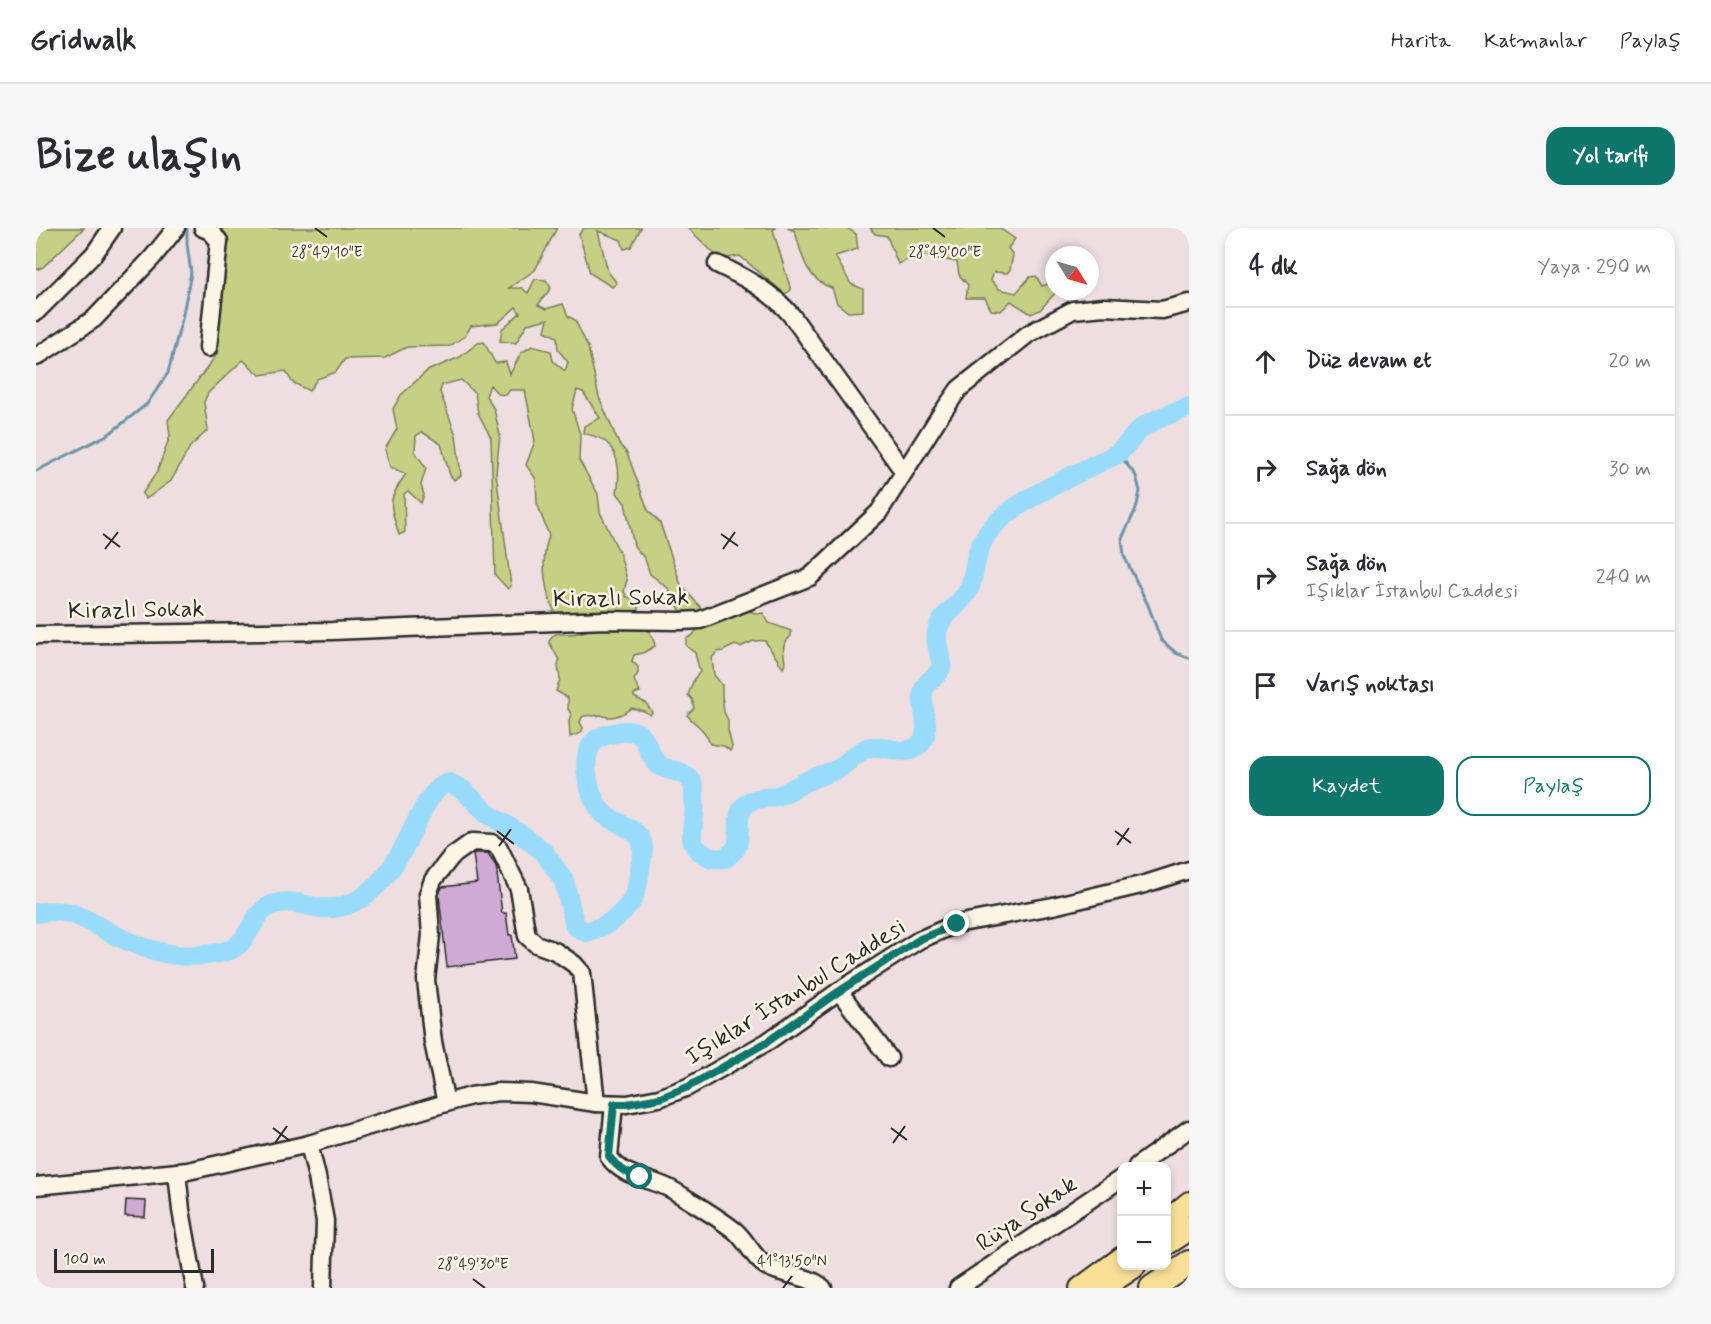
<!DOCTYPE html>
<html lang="tr">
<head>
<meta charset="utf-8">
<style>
	body { margin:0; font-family:Mynerve,sans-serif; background:#f7f7f7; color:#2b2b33 }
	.controls { position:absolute; right:18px; bottom:18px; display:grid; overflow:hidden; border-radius:12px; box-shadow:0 3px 9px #0003 }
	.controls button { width:54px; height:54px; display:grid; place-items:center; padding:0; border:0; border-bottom:2px solid #e1e1e2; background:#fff; color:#2b2b33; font:30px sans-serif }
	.compass { position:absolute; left:1009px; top:18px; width:54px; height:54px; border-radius:50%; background:#fff; box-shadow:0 3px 9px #0003; rotate:127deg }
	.scale { position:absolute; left:18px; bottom:15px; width:160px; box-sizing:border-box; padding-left:6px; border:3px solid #2b2b2b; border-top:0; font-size:16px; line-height:21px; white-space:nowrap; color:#2b2b2b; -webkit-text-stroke:4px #fcf5e5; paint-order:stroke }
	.stop { position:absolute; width:18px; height:18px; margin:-14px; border:4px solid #0f766e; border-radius:50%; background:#fff }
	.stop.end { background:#0f766e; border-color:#fff; box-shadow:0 2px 6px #0008 }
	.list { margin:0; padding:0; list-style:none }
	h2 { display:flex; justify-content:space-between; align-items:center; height:78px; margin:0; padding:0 24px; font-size:26px }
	h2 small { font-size:20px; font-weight:400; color:#7c7c81 }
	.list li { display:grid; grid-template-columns:39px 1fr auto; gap:18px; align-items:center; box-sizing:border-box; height:108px; padding:0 24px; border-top:2px solid #e1e1e2 }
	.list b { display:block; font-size:22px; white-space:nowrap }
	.list p { margin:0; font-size:20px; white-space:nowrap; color:#7c7c81 }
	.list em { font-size:20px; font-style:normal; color:#7c7c81 }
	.actions { display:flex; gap:12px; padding:18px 24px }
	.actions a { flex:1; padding:14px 0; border:2px solid #0f766e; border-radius:18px; text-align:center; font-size:21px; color:#0f766e }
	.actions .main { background:#0f766e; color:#fff }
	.icon { flex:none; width:33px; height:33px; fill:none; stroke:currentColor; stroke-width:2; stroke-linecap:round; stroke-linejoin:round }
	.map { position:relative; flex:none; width:1153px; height:1060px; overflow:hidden; border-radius:18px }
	header { display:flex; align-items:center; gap:36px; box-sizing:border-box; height:84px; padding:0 30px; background:#fff; border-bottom:2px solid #e1e1e2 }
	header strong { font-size:28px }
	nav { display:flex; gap:33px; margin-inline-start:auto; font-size:21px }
	.intro { display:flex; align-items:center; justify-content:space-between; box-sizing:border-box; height:144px; padding:0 36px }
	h1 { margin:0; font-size:42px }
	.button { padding:15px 27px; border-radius:18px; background:#0f766e; color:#fff; font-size:21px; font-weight:700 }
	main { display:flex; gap:36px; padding:0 36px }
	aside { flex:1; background:#fff; border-radius:18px; box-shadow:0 3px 9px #0003 }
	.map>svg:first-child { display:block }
	.green { fill:#c5d084; stroke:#787e58; stroke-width:1.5 }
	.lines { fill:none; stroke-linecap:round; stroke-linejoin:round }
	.stream { stroke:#6c95a7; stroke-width:3 }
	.river { stroke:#98dbfa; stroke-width:20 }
	.building { fill:#ceaad4; stroke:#2b2b2b; stroke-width:1.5 }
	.minor-casing { stroke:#2b2b2b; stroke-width:21 }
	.major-casing { stroke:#2b2b2b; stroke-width:24 }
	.highway-casing { stroke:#2b2b2b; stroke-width:28 }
	.minor { stroke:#fcf5e5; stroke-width:16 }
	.major { stroke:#f9df96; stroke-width:20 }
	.highway { stroke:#f9df96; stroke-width:24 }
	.route { stroke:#0f766e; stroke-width:8 }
	.ticks { fill:none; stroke:#2b2b2b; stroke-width:2 }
	.labels { text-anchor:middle; stroke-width:5; stroke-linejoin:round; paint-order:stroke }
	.street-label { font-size:24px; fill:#2b2b2b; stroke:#fcf5e5 }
	.ticks-label { font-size:15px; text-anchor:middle; fill:#2b2b2b; stroke:#fcf5e5; stroke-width:5; stroke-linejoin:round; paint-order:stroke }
</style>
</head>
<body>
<header>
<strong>Gridwalk</strong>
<nav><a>Harita</a><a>Katmanlar</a><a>Paylaş</a></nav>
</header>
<div class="intro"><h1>Bize ulaşın</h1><a class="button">Yol tarifi</a></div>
<main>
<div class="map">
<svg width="1153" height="1060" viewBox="0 0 1153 1060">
	<rect width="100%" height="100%" fill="#eedee0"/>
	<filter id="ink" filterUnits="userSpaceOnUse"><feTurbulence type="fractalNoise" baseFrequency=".0167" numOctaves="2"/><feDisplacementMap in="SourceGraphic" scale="12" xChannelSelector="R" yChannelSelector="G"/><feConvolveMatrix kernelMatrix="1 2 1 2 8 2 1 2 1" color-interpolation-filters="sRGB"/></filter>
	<g filter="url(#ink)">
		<g class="green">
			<path d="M0,0h48l-41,39 -7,3z"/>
			<path d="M179,0h342l-22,42 -26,18h13l6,5 7,-14 11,1 5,8 -13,17 8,4 17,-5 5,12 7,4 13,27 11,50 20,47 8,9 21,57 12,13 21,62 21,24 -1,7 -18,-1 -15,-27 -18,-14 -5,-15 -11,-13 -9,-43 -8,-10c3,-17 3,-38 -11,-51 -5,-5 -16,-7 -23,-9l1,-7 16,-8 -17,-26 -6,-2 -5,19 8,25 -1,26 19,34 2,18 20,42 7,26 -3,11 3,6 10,2 3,15 -37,-4 -14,6 -31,2c-14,-23 -18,-57 -9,-82l-12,-33 -1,-24 -10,-14 9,-24 -10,-51h-15l-4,5 -8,-1 -8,-9 -4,11 8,13 6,26 -4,38 15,113 -3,3 -13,-14 -4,-137 -13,-25 -3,-20 -14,-13 -19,5 -2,7 16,43 5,41 -7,4 -4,-5 -9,-31 -19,-12 -6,4 -1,16 11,16 -5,17 3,10 -3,8 -13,-12 -4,3 1,38 -6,3c-9,-32 -13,-33 7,-61l-16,-7 -5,-18 12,-20 -4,-20 8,-14 26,-24 33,-14 18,-14 6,-1 11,21 11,-1 4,12 11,-21 11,-7 19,5 2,10 12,10 3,-9 -10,-12 -1,-13 -12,-6 3,-12 -21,5 -11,19 -16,-2 2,-12 18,-16 -4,-6 -18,16 -27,3 -6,10 -15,10 -43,1 -22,11 -40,1 -9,13 -19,7 -8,12 -17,-9 -6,-11 -26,4 -17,-15 -35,33 -4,9 4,28 -18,17 -19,34 -25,18 -4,-5 15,-22 13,-36 -2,-16 50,-67 -2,-25z"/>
			<path d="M548,0h57l-10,19 -7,2 -3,-9 -23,-9 10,41 9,11 -5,4 -22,-14 -11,-39z"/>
			<path d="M652,0h88l-3,2 18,60 -6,4 -45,-38 -20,3z"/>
			<path d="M751,0h60l9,6 2,15 -23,7 16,28 12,5v22l-15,1 -11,-9 -5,-15c-27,-9 -30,-33 -37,-57z"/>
			<path d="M834,0h129l16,11 -7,9 5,7 -3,15 -3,3 -13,-1 -3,8 8,9 17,4 14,-16 6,-1 6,10 12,-4v9h3l-17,19 -9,4 -20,-13 -10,10 -10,-1 -6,-12h-19l2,-13 -9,-10 -2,-13 -39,-7 -20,9 -11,-28 -12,-2z"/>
			<path d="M711,382l10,4 6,-1 6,10 22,8v5c-11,11 -7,13 -6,28l-2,4 -18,-27c-10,-2 -16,2 -25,6l-5,-2 -12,6 -6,1 -5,6 2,17 8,10v10l2,17 4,8v10l4,17 -2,4 -6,-5 -14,-2c-5,-16 -14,-18 -23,-29l7,-7 -2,-9 -4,-4 6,-16 6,-7 -5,-19 -9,-7v-7l7,-4 5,-7z"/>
			<path d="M559,399c18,0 39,-2 55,5 1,6 5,8 5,14l-12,7 -9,2 -2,6 6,6v6l-4,7 6,12 -6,2v3l12,6 6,9 -2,3 -6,-4 -13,-3c-8,7 -21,12 -30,7 -7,2 -13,-1 -19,2l-2,5 3,6 -2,5 -11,4 -1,-16 2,-7 -3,-5v-11l-12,-7 4,-12 -2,-13 1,-6 -10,-18 3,-6c6,-4 7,-2 14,-2 10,0 20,-2 29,-7z"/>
		</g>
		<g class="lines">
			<g class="stream">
				<path d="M1082,225l18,23 4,15 -4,18 -14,29 2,18 24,49 13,35 15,13 13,5"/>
				<path d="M0,243l73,-37 38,-30 21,-31 14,-54 9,-46 -4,-29v-16"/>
			</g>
			<path class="river" d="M0,685c38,-8 54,11 85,25 36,17 68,23 106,13 24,-7 24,-41 48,-47 14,-4 26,0 40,3 23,5 46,-5 62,-22 8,-8 16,-19 22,-29 11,-17 26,-60 43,-70 2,-2 5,-2 8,-3l13,7 25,24 37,23 19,15 20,29 11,45 11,6c21,-5 44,-20 50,-42 3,-9 3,-18 5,-27 2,-9 4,-18 -2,-26 -6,-9 -25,-15 -34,-22 -16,-14 -28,-60 -9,-75 6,-5 22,-8 30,-9 25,-2 19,27 36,36 11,5 24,3 31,17 1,3 1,9 1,13 0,6 1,12 0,18 -1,14 -7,29 7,37 11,7 13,7 25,6 3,-3 8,-7 10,-10 7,-13 -4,-36 13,-46 8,-5 21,-4 31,-7 11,-4 21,-12 32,-16 8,-4 18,-6 26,-10 10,-6 21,-20 33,-22 17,-3 33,12 48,-2 16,-14 -1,-39 5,-56 3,-10 15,-13 17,-21 2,-11 -8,-24 -3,-40 6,-16 24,-24 31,-39 7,-17 5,-36 16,-52 18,-30 77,-56 109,-72 7,-4 17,-7 24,-12 9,-7 16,-19 25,-26 14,-10 31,-14 46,-20"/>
		</g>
		<g class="building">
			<path d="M439,625h13l8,13 6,47h4l3,22h3l3,24 -68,8 -8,-72 3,-8 35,-4 -4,-29z"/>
			<path d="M90,972l20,1 -1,16 -20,-1z"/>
		</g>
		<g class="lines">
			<defs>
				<g id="minor">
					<path d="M167,0l7,3 9,10 -11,107"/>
					<path d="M681,36c29,14 54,27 75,52l112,156"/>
					<path d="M0,84l58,-58 18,-26"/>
					<path d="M0,129l58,-38 58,-61 24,-30"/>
					<path d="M0,407l296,-4 273,-11 76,1 19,-1 110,-43 69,-65 60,-95 20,-28 69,-55 45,-24 31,-3 58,3 27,-7"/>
					<path d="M803,763l50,67"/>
					<path d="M410,875l-13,-61 -7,-62 5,-45 -3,-41 5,-14 18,-23 21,-15 20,1 7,5 20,41 8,47 9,8 19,7 19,13 8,9 14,130"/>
					<path d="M578,876l-5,53c16,23 44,20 67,35 19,12 40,24 58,38 12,9 20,30 34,37 17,9 41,8 55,21"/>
					<path d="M273,916l8,33 8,44 -2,67"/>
					<path d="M1101,938l52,-37"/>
					<path d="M141,944l4,38 14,78"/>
					<path d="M0,958l152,-15 121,-27 137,-41 25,-7 27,-4 33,1 65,10 31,1 32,-6 29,-11 79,-45 72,-51 80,-51 37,-16 97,-18 92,-22 44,-14"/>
					<path d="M922,1060l164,-110"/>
				</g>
				<g id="major">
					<path d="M1130,993l23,-19"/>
					<path d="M1044,1060l42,-31"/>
				</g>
				<g id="highway">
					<path d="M1130,1015l23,-15"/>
					<path d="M1064,1060l33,-22"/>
					<path d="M1116,1060l37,-25"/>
				</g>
			</defs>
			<use href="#minor" class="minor-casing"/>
			<use href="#major" class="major-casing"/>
			<use href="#highway" class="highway-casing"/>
			<use href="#minor" class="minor"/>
			<use href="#major" class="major"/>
			<use href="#highway" class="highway"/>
		</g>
	</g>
	<g class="lines" filter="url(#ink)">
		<path class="route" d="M604,949c-14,-4 -22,-8 -31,-21l5,-52h13l33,-6 28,-11 79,-45 71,-50 82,-53 37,-15"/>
	</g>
	<path class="ticks" d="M279,0l12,9M897,0l12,9M67,306l17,13M685,306l17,12M69,321l13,-17M687,321l12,-17M461,603l17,13M1079,603l16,12M1081,617l12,-17M463,618l12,-17M237,900l17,13M855,900l16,12M239,915l12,-17M857,915l12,-17M437,1051l12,9M747,1060l9,-12"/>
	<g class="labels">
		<g class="street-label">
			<text transform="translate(585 369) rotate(-1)" y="8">Kirazlı Sokak</text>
			<text transform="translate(100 381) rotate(-1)" y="8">Kirazlı Sokak</text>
			<text transform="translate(759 763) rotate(-32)" y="8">Işıklar İstanbul Caddesi</text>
			<text transform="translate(990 985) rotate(-34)" y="8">Rüya Sokak</text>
		</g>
	</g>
	<g class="ticks-label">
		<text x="291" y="29">28°49'10"E</text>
		<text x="909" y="29">28°49'00"E</text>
		<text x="756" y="1038">41°13'50"N</text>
		<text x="437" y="1041">28°49'30"E</text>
	</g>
</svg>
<div class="controls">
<button>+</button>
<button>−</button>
</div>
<svg class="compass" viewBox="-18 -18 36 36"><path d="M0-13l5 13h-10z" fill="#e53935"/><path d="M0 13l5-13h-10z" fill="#7c7c81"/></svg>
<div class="scale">100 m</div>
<div class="stop" style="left:604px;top:949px"></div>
<div class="stop end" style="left:921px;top:696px"></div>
</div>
<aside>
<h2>4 dk<small>Yaya · 290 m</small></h2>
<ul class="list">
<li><svg class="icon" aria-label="ahead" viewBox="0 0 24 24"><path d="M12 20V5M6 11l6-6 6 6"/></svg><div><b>Düz devam et</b></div><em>20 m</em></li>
<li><svg class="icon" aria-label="right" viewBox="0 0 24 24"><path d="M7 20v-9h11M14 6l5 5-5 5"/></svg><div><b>Sağa dön</b></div><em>30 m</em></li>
<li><svg class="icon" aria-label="right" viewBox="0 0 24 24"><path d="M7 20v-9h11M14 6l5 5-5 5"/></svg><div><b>Sağa dön</b><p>Işıklar İstanbul Caddesi</p></div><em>240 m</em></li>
<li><svg class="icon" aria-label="arrive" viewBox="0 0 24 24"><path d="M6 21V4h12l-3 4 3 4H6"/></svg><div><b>Varış noktası</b></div></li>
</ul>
<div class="actions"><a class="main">Kaydet</a><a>Paylaş</a></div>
</aside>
</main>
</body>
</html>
